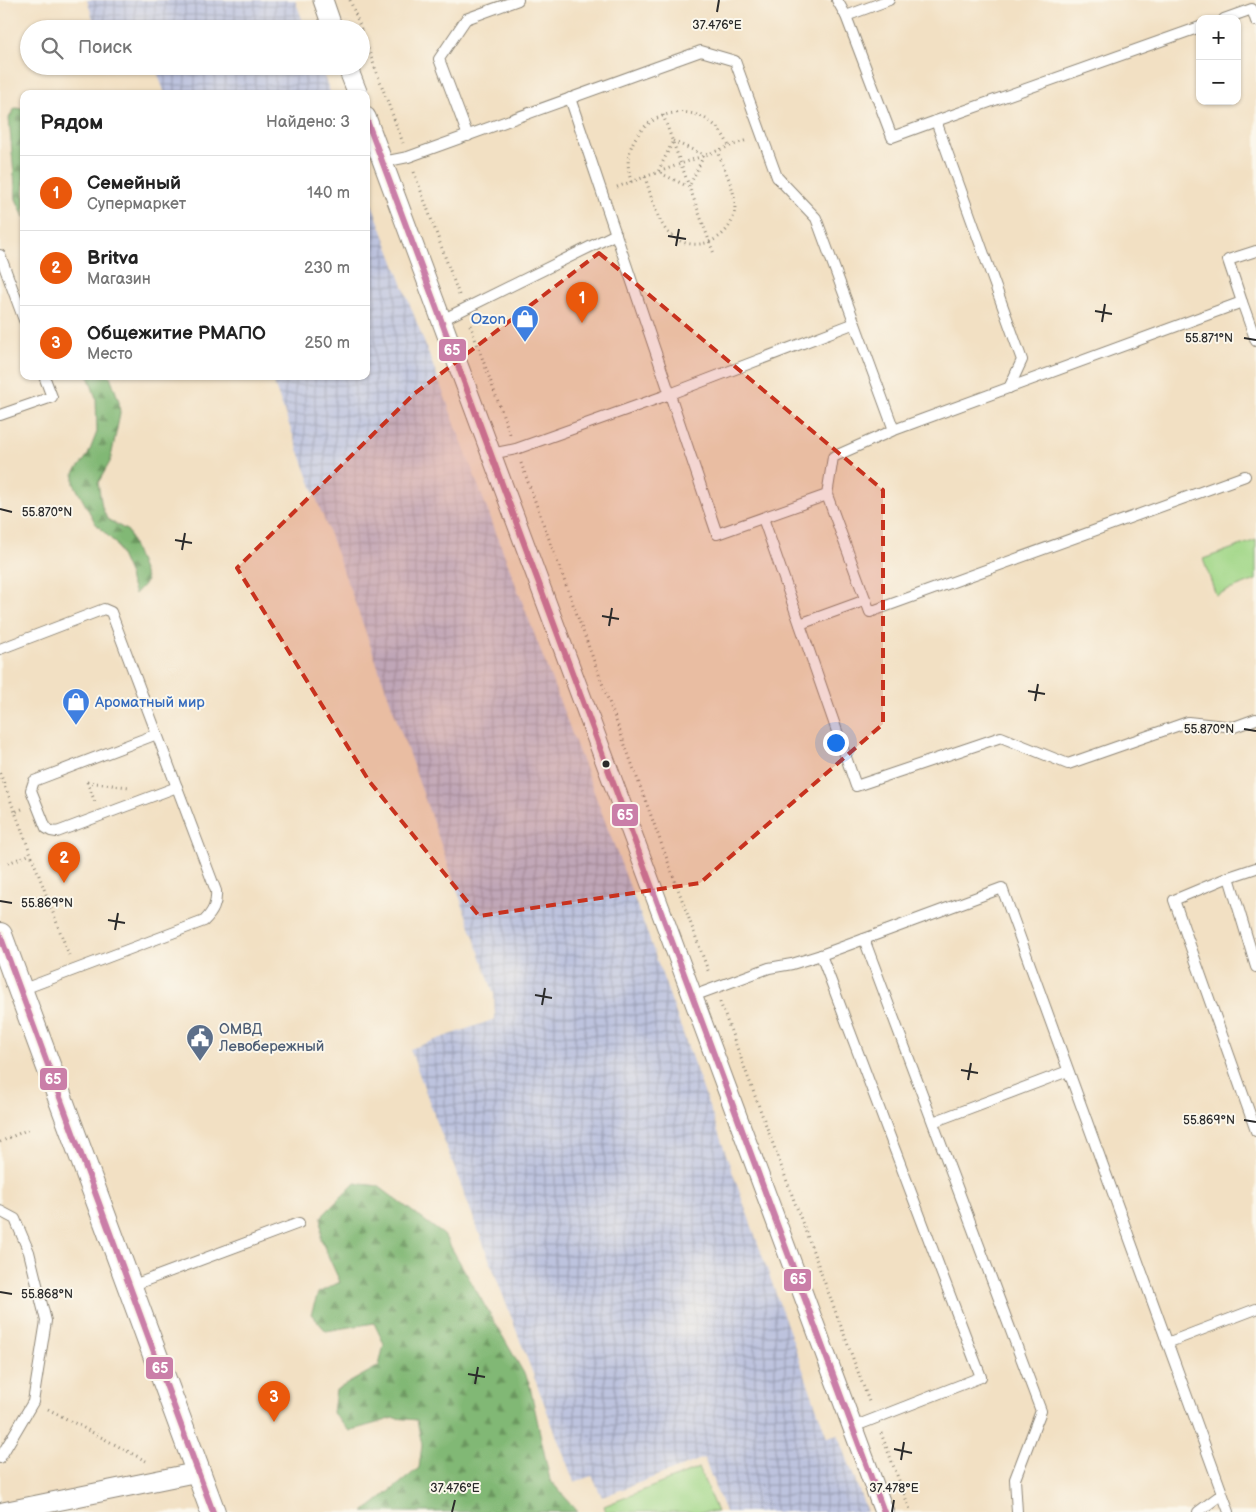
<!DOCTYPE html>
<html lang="ru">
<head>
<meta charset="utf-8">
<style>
	body { margin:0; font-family:"Balsamiq Sans",sans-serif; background:#f6f6f6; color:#222 }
	.controls { position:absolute; right:15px; top:15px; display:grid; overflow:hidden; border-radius:10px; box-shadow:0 1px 4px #0004 }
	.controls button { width:45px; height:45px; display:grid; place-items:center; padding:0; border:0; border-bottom:1px solid #e0e0e0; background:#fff; color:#222; font:25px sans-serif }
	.you { position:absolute; left:835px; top:742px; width:18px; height:18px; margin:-12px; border:4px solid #fff; border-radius:50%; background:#1a73e8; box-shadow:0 0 0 8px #1a73e833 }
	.badge { display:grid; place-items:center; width:32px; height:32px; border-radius:50%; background:#ea580c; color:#fff; font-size:16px; font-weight:700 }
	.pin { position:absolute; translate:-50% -41px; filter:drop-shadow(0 1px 2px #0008) }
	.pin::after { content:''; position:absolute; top:26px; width:18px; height:15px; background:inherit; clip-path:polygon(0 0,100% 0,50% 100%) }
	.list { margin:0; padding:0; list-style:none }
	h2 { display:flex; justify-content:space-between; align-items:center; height:65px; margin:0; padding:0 20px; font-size:21px }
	h2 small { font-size:16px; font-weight:400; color:#767676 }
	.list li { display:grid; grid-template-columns:32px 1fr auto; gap:15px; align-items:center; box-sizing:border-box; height:75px; padding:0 20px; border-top:1px solid #e0e0e0 }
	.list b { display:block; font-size:19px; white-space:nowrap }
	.list p { margin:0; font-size:16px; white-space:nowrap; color:#767676 }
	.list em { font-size:16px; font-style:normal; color:#767676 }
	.icon { flex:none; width:28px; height:28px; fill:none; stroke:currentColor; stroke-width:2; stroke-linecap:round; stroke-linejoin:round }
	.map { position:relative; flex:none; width:1256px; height:1512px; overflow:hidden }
	.search { position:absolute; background:#fff; box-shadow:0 1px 4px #0004; left:20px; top:20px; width:350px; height:55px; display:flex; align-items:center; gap:12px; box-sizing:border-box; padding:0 18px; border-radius:28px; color:#767676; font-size:19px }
	.panel { position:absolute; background:#fff; box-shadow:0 1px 4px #0004; left:20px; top:90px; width:350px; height:290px; border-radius:10px }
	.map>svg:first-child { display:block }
	.industrial { fill:url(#industrial-grid) }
	.forest { fill:url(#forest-firs); stroke:#567250 }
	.pitch { fill:#a2d788; stroke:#66815a }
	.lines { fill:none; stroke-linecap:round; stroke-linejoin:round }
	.service-casing { stroke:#8e8677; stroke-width:12 }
	.minor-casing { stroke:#8e8677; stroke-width:21 }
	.tertiary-casing { stroke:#8e8677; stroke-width:26 }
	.path { stroke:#8e8677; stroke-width:3; stroke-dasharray:1 4; stroke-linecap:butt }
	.service { stroke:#fff; stroke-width:10 }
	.minor { stroke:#fff; stroke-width:19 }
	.tertiary { stroke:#fff; stroke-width:24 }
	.bus-1-casing { stroke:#fbf7ec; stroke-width:10 }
	.bus-1 { stroke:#ca7ea8; stroke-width:6 }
	.marked { fill:#c8321e; fill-opacity:0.2; stroke:#c8321e; stroke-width:4; stroke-dasharray:10 6; stroke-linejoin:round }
	.ticks { fill:none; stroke:#2b2b2b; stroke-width:2 }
	.bus-dot { fill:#2b2b2b; stroke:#fbf7ec; stroke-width:2 }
	.labels { text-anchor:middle; stroke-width:4; stroke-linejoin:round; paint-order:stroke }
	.shop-label { font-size:15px; fill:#366cbe; stroke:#fbf7ec; text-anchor:end }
	.service-label { font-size:15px; fill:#4e5e75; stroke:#fbf7ec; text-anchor:start }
	.ticks-label { font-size:12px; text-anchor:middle; fill:#2b2b2b; stroke:#fbf7ec; stroke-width:4; stroke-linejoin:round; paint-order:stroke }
	.line-badge { stroke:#fbf7ec; stroke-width:2 }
	.badge-label { font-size:14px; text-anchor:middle; font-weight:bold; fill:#fff }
</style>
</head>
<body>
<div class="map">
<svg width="1256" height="1512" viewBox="0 0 1256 1512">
	<defs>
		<pattern id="industrial-grid" width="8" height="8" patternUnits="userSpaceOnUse" patternTransform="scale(1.25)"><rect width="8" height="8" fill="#bdc3de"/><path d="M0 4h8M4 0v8" fill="none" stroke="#9a9fb4"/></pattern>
		<pattern id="forest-firs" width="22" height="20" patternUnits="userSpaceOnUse" patternTransform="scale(1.25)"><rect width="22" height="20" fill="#81b874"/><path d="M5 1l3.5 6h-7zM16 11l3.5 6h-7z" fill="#6a965f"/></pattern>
	</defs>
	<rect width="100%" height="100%" fill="#fbf7ec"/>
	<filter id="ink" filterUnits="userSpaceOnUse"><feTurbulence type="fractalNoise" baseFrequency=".02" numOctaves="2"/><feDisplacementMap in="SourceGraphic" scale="10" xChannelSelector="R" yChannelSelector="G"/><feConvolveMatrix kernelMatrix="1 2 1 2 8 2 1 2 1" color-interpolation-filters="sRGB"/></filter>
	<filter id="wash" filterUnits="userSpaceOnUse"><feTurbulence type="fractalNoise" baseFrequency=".0096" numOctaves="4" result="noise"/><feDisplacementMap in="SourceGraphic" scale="20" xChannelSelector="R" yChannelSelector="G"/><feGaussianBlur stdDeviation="1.12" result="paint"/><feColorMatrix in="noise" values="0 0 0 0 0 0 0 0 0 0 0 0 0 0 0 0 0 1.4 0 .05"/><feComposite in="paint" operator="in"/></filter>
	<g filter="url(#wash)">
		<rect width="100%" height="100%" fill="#f2e0c3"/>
		<g class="industrial">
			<path d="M87,0h208l11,29h-210z"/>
			<path d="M155,66h165l11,28h-166z"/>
			<path d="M366,188l282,747 179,502 11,-3 29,78h-142l-21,-54 -102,39 -10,-21 -18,6 -142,-373 -22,-60 85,-30 -1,-25 -133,-375 -90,-243h95z"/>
		</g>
		<g class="forest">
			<path d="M15,108l9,1v108l-8,-18 -7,-81z"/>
			<path d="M88,376h22l9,25 1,13 -10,48 -12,21 4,24 5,12 21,12 19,50 -12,13 -5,-13 -1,-8 -13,-29 -20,-20 -22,-40v-11l14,-18 9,-23 -1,-34z"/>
			<path d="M355,1183l23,3 66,49 85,147 21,98 28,32h-214l55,-44 3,-23 -5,-25 -23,-2 -45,13 -16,-18 3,-23 43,-24 5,-22 -10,-21 -48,8 -15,-17 7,-21 22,-11 -19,-42 1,-24z"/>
		</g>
		<g class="pitch">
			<path d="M1256,540v40l-40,15 -13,-36z"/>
			<path d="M699,1468l18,44h-111l-2,-6z"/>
		</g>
	</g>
	<g filter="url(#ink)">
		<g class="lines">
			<defs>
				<g id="service">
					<path d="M837,0l9,16 46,121 44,-16 86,239 -13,28"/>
					<path d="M846,16l43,-16"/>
					<path d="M1224,19l28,-10 4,12"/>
					<path d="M570,98l147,436 110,-39 6,-38 61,-27 348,-128 14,39"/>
					<path d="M936,121l264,-94"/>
					<path d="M468,136l-29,-77 27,-40 52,-19"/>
					<path d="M383,162l25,-5 293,-106 34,10 42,116 39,41 78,212"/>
					<path d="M0,255l24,65"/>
					<path d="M1242,302l-14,-42 28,-9"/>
					<path d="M442,320l174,-86"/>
					<path d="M0,415l52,-18 -8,-21"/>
					<path d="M491,454l25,-5 154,-55 185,-71"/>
					<path d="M827,495l43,117 375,-136"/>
					<path d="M763,518l93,268 145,-49 67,27 120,-42 46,5 22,-8"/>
					<path d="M800,624l66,-24"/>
					<path d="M0,649l104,-40 7,3 105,279c1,13 -3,21 -12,30l-183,69"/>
					<path d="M157,734l-123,47 -3,9 15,38 5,3 6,1 120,-45"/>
					<path d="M1256,868l-27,9 27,90"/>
					<path d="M1229,877l-55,23 82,231"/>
					<path d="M864,939l177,472 -26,68 2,33"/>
					<path d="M821,955l181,-67 227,624"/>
					<path d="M693,996l76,-28 23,-4 29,-9 160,422 -128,50"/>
					<path d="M933,1122l135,-51"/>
					<path d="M0,1211l15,8 14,33 17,69 -13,81 -33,56"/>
					<path d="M131,1286l168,-63"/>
					<path d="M1167,1343l89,-34"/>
					<path d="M1198,1512l24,-18"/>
				</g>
				<g id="minor">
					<path d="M323,0l10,29"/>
					<path d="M347,66l11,28"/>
					<path d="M366,117l518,1395"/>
					<path d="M3,1512l195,-40"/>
				</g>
				<path id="tertiary" d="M0,935l213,577"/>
			</defs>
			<use href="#service" class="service-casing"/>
			<use href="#minor" class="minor-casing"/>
			<use href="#tertiary" class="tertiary-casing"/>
			<g class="path">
				<path d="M350,0l11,29"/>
				<path d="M361,30l42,113"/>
				<path d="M663,115l51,139"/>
				<path d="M673,141l31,14 -15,32 -31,-15z"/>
				<path d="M414,172l45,123"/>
				<path d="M645,177c5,15 11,40 21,53 23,28 69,12 69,-25 0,-16 -12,-39 -18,-54"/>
				<path d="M631,182c-2,-9 -4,-18 -2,-27 7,-38 55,-56 84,-31 8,6 12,14 16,22"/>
				<path d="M617,187l130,-47"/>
				<path d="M470,325l40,109"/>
				<path d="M521,463l188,510"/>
				<path d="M0,773l15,39"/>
				<path d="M87,782l42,5"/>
				<path d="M87,782l8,20"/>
				<path d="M22,809l-7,3 54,143"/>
				<path d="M8,863l23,-9"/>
				<path d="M23,904l23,-9"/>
				<path d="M720,1002l150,402"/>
				<path d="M0,1142l31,-14"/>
				<path d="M48,1409l98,52"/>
				<path d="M881,1433l30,79"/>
			</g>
			<use href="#service" class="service"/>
			<use href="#minor" class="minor"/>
			<use href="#tertiary" class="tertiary"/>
			<defs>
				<g id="bus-1">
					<path d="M366,118l518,1394"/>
					<path d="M0,935l213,577"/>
				</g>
			</defs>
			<use href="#bus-1" class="bus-1-casing"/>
			<use href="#bus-1" class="bus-1"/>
		</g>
	</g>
	<path class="marked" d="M599,253l284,237v234l-183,159 -221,33 -110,-135 -132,-213 177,-174z"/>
	<path class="ticks" d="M717,12l2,-12M668,236l18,3M676,246l3,-17M1095,311l17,3M1102,322l3,-18M1244,338l12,2M0,509l12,3M175,540l17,3M182,550l3,-17M602,616l17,3M609,626l3,-18M1028,691l17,3M1035,701l3,-17M1244,729l12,2M0,901l12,2M108,920l17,3M115,930l3,-17M535,995l17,3M542,1005l3,-17M961,1070l17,3M968,1080l3,-17M1244,1120l12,2M0,1292l12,2M468,1374l17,3M475,1384l3,-17M894,1449l18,4M901,1460l3,-18M452,1512l3,-12M892,1512l2,-12"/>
	<defs>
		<symbol id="shop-pin" viewBox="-11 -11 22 30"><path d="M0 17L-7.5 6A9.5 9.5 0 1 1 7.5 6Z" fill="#3f7fe0" stroke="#fbf7ec"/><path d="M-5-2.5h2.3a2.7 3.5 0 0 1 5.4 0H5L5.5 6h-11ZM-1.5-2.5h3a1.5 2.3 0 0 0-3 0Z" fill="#fff"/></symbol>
		<symbol id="civic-pin" viewBox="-11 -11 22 30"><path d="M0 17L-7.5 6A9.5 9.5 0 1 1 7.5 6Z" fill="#5c6f8a" stroke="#fbf7ec"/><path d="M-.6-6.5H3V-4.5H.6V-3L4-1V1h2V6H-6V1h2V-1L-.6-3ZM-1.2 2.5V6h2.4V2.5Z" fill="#fff"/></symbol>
	</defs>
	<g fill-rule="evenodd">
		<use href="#shop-pin" x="509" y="303" width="32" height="43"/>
		<use href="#shop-pin" x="60" y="686" width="32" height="43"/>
		<use href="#civic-pin" x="184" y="1022" width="32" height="43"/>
	</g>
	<circle class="bus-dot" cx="606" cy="764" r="4.5"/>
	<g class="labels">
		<g class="shop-label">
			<text x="506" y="324">Ozon</text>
			<text x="95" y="707" text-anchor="start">Ароматный мир</text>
		</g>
		<g class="service-label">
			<text x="219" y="1034">ОМВД<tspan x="219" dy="17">Левобережный</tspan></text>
		</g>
	</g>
	<g class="ticks-label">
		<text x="717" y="29">37.476°E</text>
		<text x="1209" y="342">55.871°N</text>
		<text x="47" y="516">55.870°N</text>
		<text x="1209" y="733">55.870°N</text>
		<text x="47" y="907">55.869°N</text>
		<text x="1209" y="1124">55.869°N</text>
		<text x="47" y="1298">55.868°N</text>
		<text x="455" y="1492">37.476°E</text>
		<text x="894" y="1492">37.478°E</text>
	</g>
	<g class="line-badge">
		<rect x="438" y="338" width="29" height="24" rx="5" fill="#ca7ea8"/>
		<rect x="611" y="803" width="28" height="24" rx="5" fill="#ca7ea8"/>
		<rect x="39" y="1067" width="29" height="24" rx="5" fill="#ca7ea8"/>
		<rect x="783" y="1268" width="29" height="24" rx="5" fill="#ca7ea8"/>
		<rect x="145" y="1356" width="29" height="24" rx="5" fill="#ca7ea8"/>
	</g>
	<g class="badge-label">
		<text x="452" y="355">65</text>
		<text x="625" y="820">65</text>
		<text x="53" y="1084">65</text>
		<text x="798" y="1284">65</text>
		<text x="160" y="1373">65</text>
	</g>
</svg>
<div class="controls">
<button>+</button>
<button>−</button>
</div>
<div class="you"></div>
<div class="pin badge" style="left:582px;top:323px">1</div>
<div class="pin badge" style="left:64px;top:883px">2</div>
<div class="pin badge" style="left:274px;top:1422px">3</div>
<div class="search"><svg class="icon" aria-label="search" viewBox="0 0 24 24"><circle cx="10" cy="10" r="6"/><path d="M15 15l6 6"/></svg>Поиск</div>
<section class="panel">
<h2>Рядом<small>Найдено: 3</small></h2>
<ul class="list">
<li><span class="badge">1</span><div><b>Семейный</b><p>Супермаркет</p></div><em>140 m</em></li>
<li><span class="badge">2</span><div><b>Britva</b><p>Магазин</p></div><em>230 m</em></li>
<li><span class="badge">3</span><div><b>Общежитие РМАПО</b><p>Место</p></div><em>250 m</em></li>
</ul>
</section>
</div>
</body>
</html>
